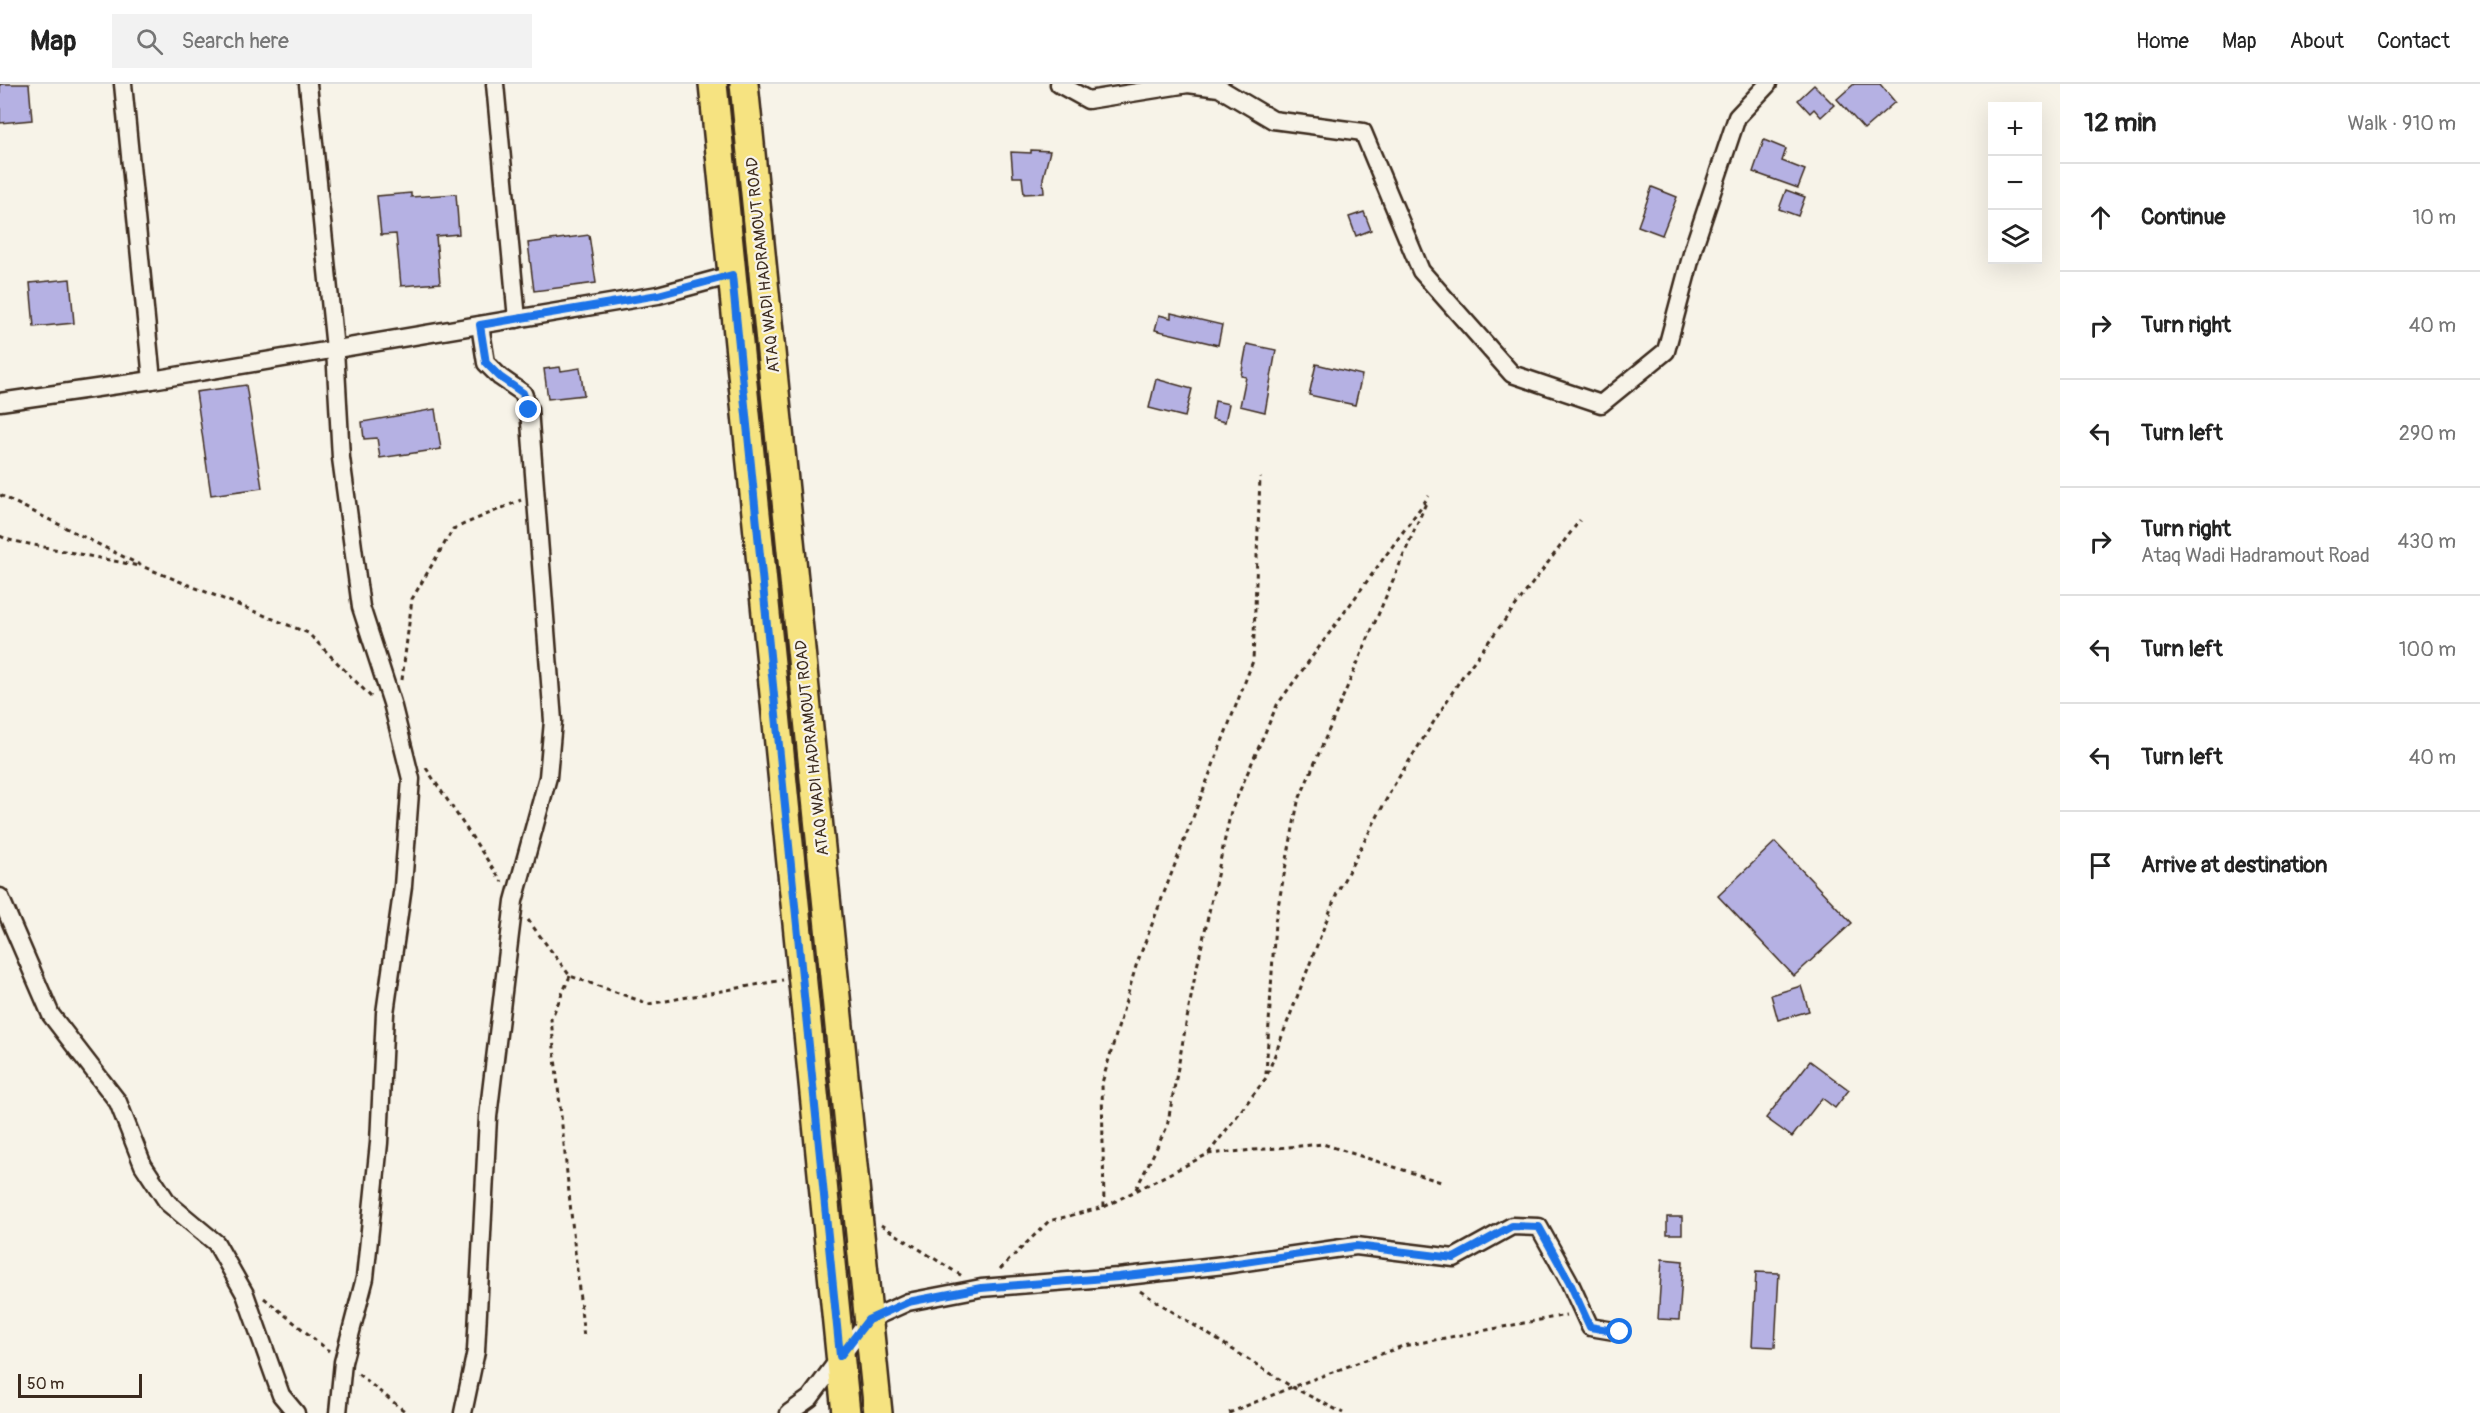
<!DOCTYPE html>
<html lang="en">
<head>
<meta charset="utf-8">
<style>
	body { margin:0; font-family:Pangolin,sans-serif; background:#f2f2f2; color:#222 }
	.controls { position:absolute; right:18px; top:18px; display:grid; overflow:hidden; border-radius:0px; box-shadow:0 6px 24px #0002 }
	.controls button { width:54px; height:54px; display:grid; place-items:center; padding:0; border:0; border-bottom:2px solid #e0e0e0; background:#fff; color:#222; font:30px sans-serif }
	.scale { position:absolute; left:18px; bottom:15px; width:124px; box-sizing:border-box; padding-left:6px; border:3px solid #3b2a1e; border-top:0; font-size:16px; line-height:21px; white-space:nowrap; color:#3b2a1e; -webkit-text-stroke:4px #f7f3e8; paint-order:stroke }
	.stop { position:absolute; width:18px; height:18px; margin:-14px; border:4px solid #1a73e8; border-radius:50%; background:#fff }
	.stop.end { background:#1a73e8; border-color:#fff; box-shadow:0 2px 6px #0008 }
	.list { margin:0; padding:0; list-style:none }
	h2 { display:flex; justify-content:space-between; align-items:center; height:78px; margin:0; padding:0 24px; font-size:26px }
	h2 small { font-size:20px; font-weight:400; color:#767676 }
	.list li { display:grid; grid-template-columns:39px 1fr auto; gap:18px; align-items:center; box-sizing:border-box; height:108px; padding:0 24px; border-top:2px solid #e0e0e0 }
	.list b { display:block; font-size:22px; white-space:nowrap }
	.list p { margin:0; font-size:20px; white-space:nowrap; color:#767676 }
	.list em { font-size:20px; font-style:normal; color:#767676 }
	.icon { flex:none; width:33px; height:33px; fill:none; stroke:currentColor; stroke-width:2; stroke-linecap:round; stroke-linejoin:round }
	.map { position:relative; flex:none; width:2060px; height:1329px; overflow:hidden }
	header { display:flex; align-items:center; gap:36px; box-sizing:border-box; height:84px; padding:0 30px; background:#fff; border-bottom:2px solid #e0e0e0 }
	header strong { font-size:28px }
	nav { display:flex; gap:33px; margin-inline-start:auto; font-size:21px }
	.search { width:420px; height:54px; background:#f2f2f2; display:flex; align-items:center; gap:15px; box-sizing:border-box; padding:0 21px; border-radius:0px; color:#767676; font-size:22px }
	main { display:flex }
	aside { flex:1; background:#fff }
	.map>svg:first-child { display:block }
	.building { fill:#b5b1e3; stroke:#3b2a1e; stroke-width:1.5 }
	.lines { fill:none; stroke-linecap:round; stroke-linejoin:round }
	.minor-casing { stroke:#3b2a1e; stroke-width:21 }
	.primary-casing { stroke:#3b2a1e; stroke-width:32 }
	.path { stroke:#3b2a1e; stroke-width:3; stroke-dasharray:4.5 4.5; stroke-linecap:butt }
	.minor { stroke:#f7f3e8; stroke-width:16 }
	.primary { stroke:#f6e381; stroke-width:27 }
	.route { stroke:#1a73e8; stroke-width:8 }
	.labels { text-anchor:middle; stroke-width:4.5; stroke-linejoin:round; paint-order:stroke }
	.street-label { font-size:16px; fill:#3b2a1e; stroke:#f7f3e8 }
</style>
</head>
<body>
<header>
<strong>Map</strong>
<div class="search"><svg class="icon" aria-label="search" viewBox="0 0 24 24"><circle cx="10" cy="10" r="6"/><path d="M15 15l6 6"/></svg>Search here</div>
<nav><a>Home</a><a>Map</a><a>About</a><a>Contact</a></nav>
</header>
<main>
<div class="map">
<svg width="2060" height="1329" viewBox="0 0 2060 1329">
	<rect width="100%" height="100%" fill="#f7f3e8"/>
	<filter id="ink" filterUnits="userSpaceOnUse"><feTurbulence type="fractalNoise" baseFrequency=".0167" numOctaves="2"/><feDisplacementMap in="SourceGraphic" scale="12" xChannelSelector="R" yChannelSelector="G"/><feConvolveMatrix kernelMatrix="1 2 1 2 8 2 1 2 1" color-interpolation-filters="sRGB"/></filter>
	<g filter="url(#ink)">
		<g class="building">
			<path d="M0,0h29l3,36 -32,3z"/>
			<path d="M1854,0h26l15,18 -31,27 -27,-30z"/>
			<path d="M1814,1l20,20 -13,12 -7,-8 -4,4 -12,-13z"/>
			<path d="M1764,56l22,9 -4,12 23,9 -7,18 -45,-16z"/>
			<path d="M1031,66l19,1 -7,27 1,15 -20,1 -2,-17h-9l-2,-25 20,1z"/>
			<path d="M1652,103l25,10 -15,38 -24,-9z"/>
			<path d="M1786,106l19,7 -7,19 -19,-7z"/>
			<path d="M411,109v4l45,-3 3,40 -23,2 4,47 -39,3 -5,-52 -15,1 -4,-39z"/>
			<path d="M1364,128l7,18 -15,6 -7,-19z"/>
			<path d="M589,151l7,48 -62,8 -6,-48z"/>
			<path d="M70,195l4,44 -40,4 -4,-44z"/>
			<path d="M1171,229l51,12 -4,20 -63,-15 4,-15 12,3z"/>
			<path d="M1247,260l29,6 -11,62 -25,-6 6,-29 -5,-1z"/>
			<path d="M1316,280l46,11 -7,30 -46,-10z"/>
			<path d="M560,283l1,4 19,-3 4,27 -36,4 -4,-30z"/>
			<path d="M1156,295l36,10 -7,28 -36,-9z"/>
			<path d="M246,301l16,103 -51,7 -15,-103z"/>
			<path d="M1215,317l14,3 -4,18 -13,-3z"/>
			<path d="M435,325l6,40 -61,9 -3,-20 -13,1 -2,-17z"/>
			<path d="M1775,758l77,81 -58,53 -76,-80z"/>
			<path d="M1801,902l8,25 -31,9 -7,-25z"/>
			<path d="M1810,977l39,29 -14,18 -13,-10 -30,39 -26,-19z"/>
			<rect x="1667" y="1133" width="15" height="17"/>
			<path d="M1662,1175l21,2 -4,59 -21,-1z"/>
			<path d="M1756,1188l23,1 -4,74 -23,-1z"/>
		</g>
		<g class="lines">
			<defs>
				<g id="minor">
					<path d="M123,0l29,296"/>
					<path d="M308,0l27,265 6,109 20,149 31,96 19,76 -8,107 -18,127 -6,130 -14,135 -22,84 -5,51"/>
					<path d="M495,0l22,235"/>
					<path d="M1059,0l29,16 100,-16 31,4 54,32 90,12 58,139 91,103 89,30 65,-53 28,-105 43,-129 31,-33"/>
					<path d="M0,318l152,-22 506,-85 74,-20"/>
					<path d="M0,813l51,118 67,87 25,63 25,38 48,40 29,51 36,101 15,18"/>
					<path d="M463,1329l13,-62 12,-234 26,-216 34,-124 5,-56 -24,-312 -6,-16 -23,-16 -14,-14 -6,-38"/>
					<path d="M789,1329l21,-15 58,-78 40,-18 73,-14 137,-11 106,-12 132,-19 98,12 58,-32 27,1 30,54 21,46 30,5"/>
				</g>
				<g id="primary">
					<path d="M713,0l133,1329"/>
					<path d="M744,0l134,1329"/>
				</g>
			</defs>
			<use href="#minor" class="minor-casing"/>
			<use href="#primary" class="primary-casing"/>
			<g class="path">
				<path d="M0,411l144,72 164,66 65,66"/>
				<path d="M0,452l9,4 130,26"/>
				<path d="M402,596l10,-81 41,-70 68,-29"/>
				<path d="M426,684l76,114"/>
				<path d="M528,836l42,56 79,28 134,-24"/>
				<path d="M570,892l-19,43 33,319"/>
				<path d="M1266,990l9,-152 23,-120 128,-299"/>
				<path d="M1208,1070l115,-10 121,39"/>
				<path d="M1136,1105l31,-62 27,-146 37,-170 46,-106 152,-209"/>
				<path d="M1104,1123l-2,-124 34,-117 117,-305 7,-184"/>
				<path d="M881,1141l81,51"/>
				<path d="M1000,1185l49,-48 55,-14 104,-53 58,-76 71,-185 57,-108 68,-108 118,-157"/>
				<path d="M1140,1207l152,96 51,26"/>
				<path d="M264,1214l65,53"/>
				<path d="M358,1290l49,39"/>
				<path d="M1229,1329l63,-26 111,-41 163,-31"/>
			</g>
			<use href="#minor" class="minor"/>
			<use href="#primary" class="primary"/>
		</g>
	</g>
	<g class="lines" filter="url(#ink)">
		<path class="route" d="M529,326l-6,-17 -23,-16 -14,-14 -6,-38 178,-30 74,-20 108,1081 28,-36 40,-18 73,-14 137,-11 106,-12 132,-19 98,12 58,-32 27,1 30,54 21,46 30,5"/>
	</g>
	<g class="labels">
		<g class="street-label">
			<text transform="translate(762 181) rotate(-96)" y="6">ATAQ WADI HADRAMOUT ROAD</text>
			<text transform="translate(811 664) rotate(-96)" y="6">ATAQ WADI HADRAMOUT ROAD</text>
		</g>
	</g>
</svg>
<div class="controls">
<button>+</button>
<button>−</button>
<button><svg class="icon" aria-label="layers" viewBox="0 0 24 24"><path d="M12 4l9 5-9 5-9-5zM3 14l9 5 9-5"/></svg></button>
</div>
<div class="scale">50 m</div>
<div class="stop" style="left:1620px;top:1248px"></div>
<div class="stop end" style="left:529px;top:326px"></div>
</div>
<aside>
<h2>12 min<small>Walk · 910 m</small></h2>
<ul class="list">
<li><svg class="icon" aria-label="ahead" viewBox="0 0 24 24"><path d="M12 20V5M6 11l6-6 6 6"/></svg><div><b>Continue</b></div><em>10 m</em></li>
<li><svg class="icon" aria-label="right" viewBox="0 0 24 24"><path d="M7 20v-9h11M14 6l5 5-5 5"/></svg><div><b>Turn right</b></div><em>40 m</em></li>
<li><svg class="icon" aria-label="left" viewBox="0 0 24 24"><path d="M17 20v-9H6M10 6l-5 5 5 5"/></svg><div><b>Turn left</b></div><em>290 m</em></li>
<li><svg class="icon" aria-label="right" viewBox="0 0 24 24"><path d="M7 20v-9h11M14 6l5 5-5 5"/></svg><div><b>Turn right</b><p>Ataq Wadi Hadramout Road</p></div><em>430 m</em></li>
<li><svg class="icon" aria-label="left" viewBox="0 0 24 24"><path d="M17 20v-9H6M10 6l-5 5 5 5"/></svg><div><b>Turn left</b></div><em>100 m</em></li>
<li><svg class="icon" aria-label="left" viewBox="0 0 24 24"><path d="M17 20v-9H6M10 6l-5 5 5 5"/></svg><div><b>Turn left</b></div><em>40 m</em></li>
<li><svg class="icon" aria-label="arrive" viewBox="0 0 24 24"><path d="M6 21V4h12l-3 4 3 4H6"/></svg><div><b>Arrive at destination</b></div></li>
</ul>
</aside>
</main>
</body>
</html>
